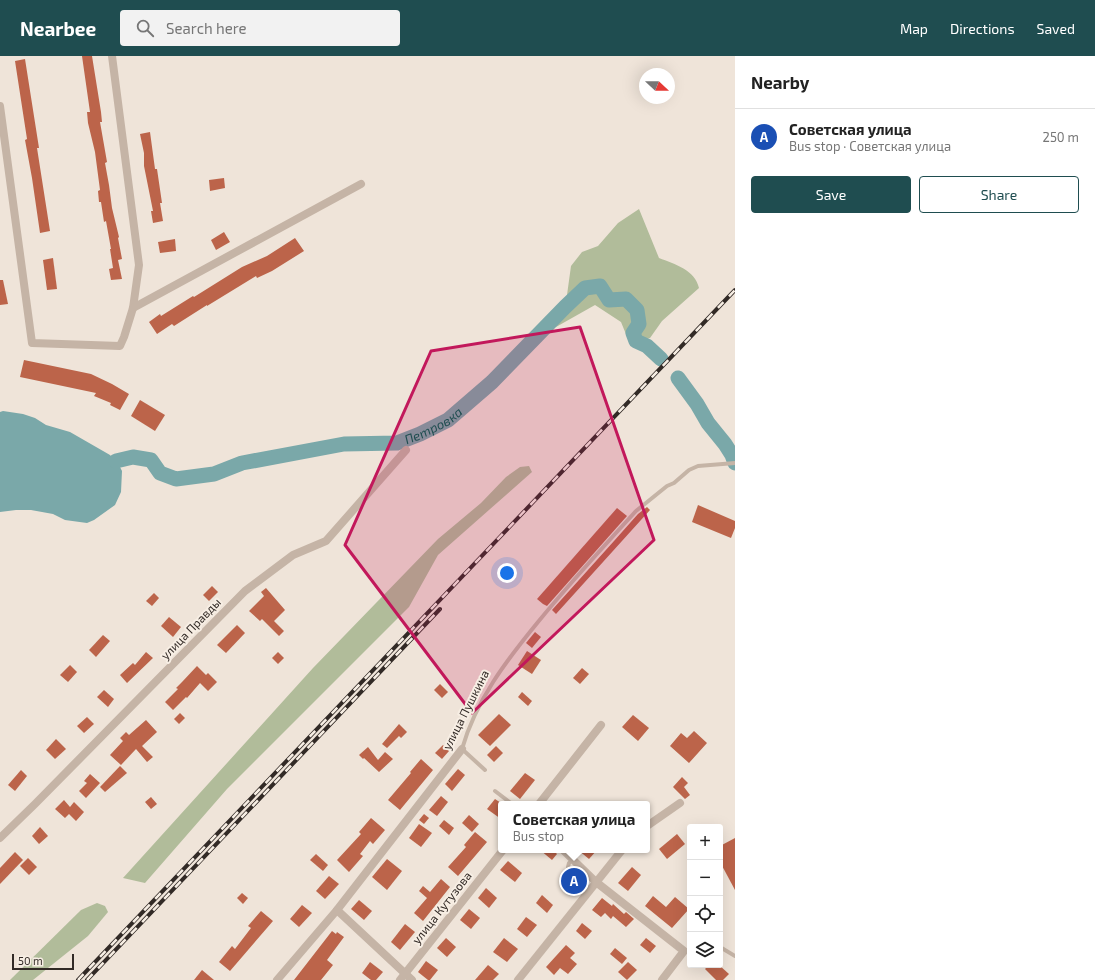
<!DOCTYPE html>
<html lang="en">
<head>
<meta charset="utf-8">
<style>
	body { margin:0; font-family:"Exo 2",sans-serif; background:#f2f2f2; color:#222 }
	.controls { position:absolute; right:12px; bottom:12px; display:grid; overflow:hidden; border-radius:4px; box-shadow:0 4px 16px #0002 }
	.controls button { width:36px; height:36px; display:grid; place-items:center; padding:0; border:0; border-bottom:1px solid #e0e0e0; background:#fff; color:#222; font:20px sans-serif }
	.compass { position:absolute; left:639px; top:12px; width:36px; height:36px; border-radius:50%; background:#fff; box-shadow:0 4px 16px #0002; rotate:112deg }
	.scale { position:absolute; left:12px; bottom:10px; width:62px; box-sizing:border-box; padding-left:4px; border:2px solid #322a26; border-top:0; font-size:11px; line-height:14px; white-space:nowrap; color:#322a26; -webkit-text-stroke:3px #f7eee4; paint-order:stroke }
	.you { position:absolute; left:507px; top:517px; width:14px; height:14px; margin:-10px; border:3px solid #fff; border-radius:50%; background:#1a73e8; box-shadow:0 0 0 6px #1a73e833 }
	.badge { display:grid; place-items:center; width:26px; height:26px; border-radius:50%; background:#1f4d50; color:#fff; font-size:13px; font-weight:700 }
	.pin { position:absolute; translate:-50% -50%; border:2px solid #fff; box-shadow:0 1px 4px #0006 }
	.popup { position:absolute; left:498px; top:745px; width:152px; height:52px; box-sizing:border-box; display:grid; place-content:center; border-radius:4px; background:#fff; filter:drop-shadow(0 1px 3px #0005); font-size:13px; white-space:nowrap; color:#767676 }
	.popup b { font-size:15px; color:#222 }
	.popup::after { content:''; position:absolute; left:50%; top:100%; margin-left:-8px; border:8px solid transparent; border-top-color:#fff }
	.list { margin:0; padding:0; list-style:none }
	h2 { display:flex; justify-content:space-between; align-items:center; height:52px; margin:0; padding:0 16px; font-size:17px }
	h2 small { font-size:13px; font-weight:400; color:#767676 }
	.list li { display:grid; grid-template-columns:26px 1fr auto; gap:12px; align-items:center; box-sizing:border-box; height:56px; padding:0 16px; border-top:1px solid #e0e0e0 }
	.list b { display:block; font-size:15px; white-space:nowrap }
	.list p { margin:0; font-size:13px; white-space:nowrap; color:#767676 }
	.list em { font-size:13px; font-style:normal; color:#767676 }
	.actions { display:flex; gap:8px; padding:12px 16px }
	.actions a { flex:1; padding:9px 0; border:1px solid #1f4d50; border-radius:4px; text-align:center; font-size:14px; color:#1f4d50 }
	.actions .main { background:#1f4d50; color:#fff }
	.icon { flex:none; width:22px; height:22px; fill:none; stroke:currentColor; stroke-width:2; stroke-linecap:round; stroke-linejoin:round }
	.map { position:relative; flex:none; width:735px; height:924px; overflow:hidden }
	header { display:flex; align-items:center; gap:24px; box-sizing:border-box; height:56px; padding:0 20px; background:#1f4d50; color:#fff }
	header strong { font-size:19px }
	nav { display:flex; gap:22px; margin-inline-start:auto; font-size:14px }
	.search { width:280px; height:36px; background:#f2f2f2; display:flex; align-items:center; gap:10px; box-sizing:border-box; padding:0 14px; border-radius:4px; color:#767676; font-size:15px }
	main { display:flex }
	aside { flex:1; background:#fff }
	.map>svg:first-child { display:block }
	.green { fill:#b1bc9a }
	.water { fill:#7aa8a9 }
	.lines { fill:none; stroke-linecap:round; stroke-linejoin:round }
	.river { stroke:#7aa8a9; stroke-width:15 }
	.building { fill:#bc644a }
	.service { stroke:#c5b4a6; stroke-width:4 }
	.minor { stroke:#c5b4a6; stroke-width:8 }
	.rail-casing { stroke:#322a26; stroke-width:4 }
	.rail { stroke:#f7eee4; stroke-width:2.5; stroke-dasharray:8; stroke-linecap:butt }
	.marked { fill:#c2185b; fill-opacity:0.2; stroke:#c2185b; stroke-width:3; stroke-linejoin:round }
	.labels { text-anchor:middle; stroke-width:4; stroke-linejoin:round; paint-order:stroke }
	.street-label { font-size:12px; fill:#322a26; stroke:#f7eee4 }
	.water-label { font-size:13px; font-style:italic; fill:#1f4d50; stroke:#f7eee4 }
</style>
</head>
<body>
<header>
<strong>Nearbee</strong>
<div class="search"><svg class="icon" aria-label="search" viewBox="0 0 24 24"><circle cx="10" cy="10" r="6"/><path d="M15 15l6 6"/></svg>Search here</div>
<nav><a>Map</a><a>Directions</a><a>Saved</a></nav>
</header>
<main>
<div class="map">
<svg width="735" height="924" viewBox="0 0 735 924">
	<rect width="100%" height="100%" fill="#efe4d9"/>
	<g class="green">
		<path d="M639,153l20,49c16,6 36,12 40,30l-37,33 -12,17 -20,6 -9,-22 -26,-17 -39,22 11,-32 4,-29 11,-14 16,-6 20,-23z"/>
		<path d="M529,410l3,6 -94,83 -29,52 -182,182 -82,94 -22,-5 190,-210 125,-129 43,-36 25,-26 14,-10z"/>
		<path d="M97,847l8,3 3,6 -20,24 -55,44h-23l71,-70z"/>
	</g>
	<path class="water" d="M3,355l20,3 12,4 11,7 24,7 40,23 9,10 3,6 -1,21 -6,13 -21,15 -7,3 -22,-3 -12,-6 -22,-4h-15l-16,2v-100z"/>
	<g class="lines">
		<g class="river">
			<path d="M678,322l19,26 11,19 17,21 7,11 3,8"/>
			<path id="s1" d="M116,405l17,-4 18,3 9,13 16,6 38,-5 28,-11 102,-19 53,-1 23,-9 28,-14 44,-38 73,-75 20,-19 15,-2 9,14 17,-1 11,11 2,14 -6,9 3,8 11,5 14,13"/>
		</g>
	</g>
	<g class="building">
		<path d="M82,0h10l9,56 1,10h-2l7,40 -2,1 4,22 3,23 7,29 -1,1 4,21 -4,1 4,19 -11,1 -2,-11 4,-1 -3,-19h1l-5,-28 -2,1 -3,-20h-2l-1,-11 2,-1 -5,-38 -7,-29 -1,-11h3z"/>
		<path d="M25,3l14,89h-2l13,83 -10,2 -8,-55 -7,-38 2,-1 -12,-78z"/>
		<path d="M150,76l5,37h2l5,34h-2l3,18 -10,2 -2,-12h2l-9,-45v-13l-4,-19z"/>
		<path d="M224,122l1,10 -15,3 -1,-11z"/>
		<path d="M224,176l6,10 -14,8 -5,-10z"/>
		<path d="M295,182l9,13 -32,20 -15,7 -1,-2 -49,30v-1l-33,21 -2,-2 -15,10 -8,-12 11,-8 1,2 32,-20 1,1 48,-30 25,-11z"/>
		<path d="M175,183l1,12 -16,2 -2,-11z"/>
		<path d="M53,202l4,31 -10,1 -4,-30z"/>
		<path d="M0,224h3l5,24 -8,1z"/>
		<path d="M24,304l67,14 21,10 17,10 -9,16 -10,-5 1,-2 -17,-7 2,-3 -76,-16z"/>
		<path d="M140,344l25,15 -10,16 -24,-15z"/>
		<path d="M698,449l37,16v7l-4,10 -39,-16z"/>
		<path d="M647,451l3,3 -94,104 -4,-4 62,-69 24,-27z"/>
		<path d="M617,452l10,8 -80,90 -4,-2 -6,-5z"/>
		<path d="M212,530l6,6 -9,9 -6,-6z"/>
		<path d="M266,532l19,22 -11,11 10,10 -5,5 -17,-17 -2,2 -11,-10 15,-15 -3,-4z"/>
		<path d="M154,537l5,5 -7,8 -6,-5z"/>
		<path d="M169,561l12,10 -8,10 -12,-11z"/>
		<path d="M237,569l8,8 -19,20 -9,-8z"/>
		<path d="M535,576l6,5 -9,11 -6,-5z"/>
		<path d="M103,579l7,6 -14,16 -7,-7z"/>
		<path d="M527,595l14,9 -9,14 -14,-9z"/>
		<path d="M146,596l7,6 -26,25 -7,-8 13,-12 2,2z"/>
		<path d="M278,596l6,6 -6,6 -6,-6z"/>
		<path d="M70,609l7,7 -9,10 -8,-7z"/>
		<path d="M197,610l9,9 2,-2 9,9 -9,9 -8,-8 -13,15 -1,-1 -13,13 -8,-8 13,-13 -2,-1 6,-6z"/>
		<path d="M582,612l7,6 -9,10 -7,-6z"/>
		<path d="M440,628l8,8 -6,6 -8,-8z"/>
		<path d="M104,634l10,9 -6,8 -11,-10z"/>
		<path d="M522,636l10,9 -4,5 -10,-9z"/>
		<path d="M180,657l5,5 -6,6 -5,-5z"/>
		<path d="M499,658l12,11 -21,21 -12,-11z"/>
		<path d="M633,659l16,13 -11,13 -16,-14z"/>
		<path d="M87,661l7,7 -10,9 -7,-7z"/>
		<path d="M146,664l11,12 -15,14 11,11 -6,5 -11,-13 -15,16 -11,-10 13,-14 -3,-3 6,-6 3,3z"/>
		<path d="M399,668l8,8 -6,6 -2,-2 -12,12 -5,-4z"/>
		<path d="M694,675l13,12 -18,20 -19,-17 11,-13 6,5z"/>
		<path d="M56,683l10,10 -11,10 -9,-9z"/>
		<path d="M443,689l6,6 -7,8 -7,-6z"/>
		<path d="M496,690l7,7 -9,9 -7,-7z"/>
		<path d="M368,691l10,13 7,-8 8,7 -14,13 -15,-14 -1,1 -4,-4z"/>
		<path d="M421,703l12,11 -33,40 -12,-10 23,-27 -1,-1z"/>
		<path d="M120,710l7,7 -22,19 -5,-5z"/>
		<path d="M458,713l7,6 -13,16 -7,-7z"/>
		<path d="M21,714l6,6 -12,15 -7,-6z"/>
		<path d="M525,717l10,7 -15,19 -10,-8z"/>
		<path d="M90,718l10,9 -14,15 -7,-7 8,-8 -3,-2z"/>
		<path d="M682,721l6,6 -4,4 6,8 -5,4 -12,-12z"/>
		<path d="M441,740l7,6 -11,14 -8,-6z"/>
		<path d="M151,741l6,7 -6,5 -6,-7z"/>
		<path d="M495,743l6,4v16l-14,-10z"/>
		<path d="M64,744l6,7 4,-5 10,10 -8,9 -7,-7 -4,4 -10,-9z"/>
		<path d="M424,758l5,4 -5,6 -5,-4z"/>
		<path d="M469,759l10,9 -7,8 -10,-9z"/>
		<path d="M371,762l14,12 -12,14 -3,-3 -10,13 3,2 -14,16 -12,-12 24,-26 -2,-2z"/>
		<path d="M444,764l10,8 -5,7 -10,-9z"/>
		<path d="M419,768l13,9 -11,14 -12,-9z"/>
		<path d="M40,771l8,9 -9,8 -7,-8z"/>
		<path d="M475,776l12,10 -29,34 -10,-9 18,-20 -2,-2z"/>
		<path d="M677,778l8,10 -18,15 -8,-10z"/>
		<path d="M735,782v52l-15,-28v-16z"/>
		<path d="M540,794h13l4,4 -5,6z"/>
		<path d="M578,794h19l-8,9z"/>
		<path d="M15,796l8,8 -23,24v-16z"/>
		<path d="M316,798l12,11 -5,6 -13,-11z"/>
		<path d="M28,802l9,9 -8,8 -9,-9z"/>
		<path d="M387,803l15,12 -15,19 -15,-13z"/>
		<path d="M508,805l14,12 -7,9 -15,-12z"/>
		<path d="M632,811l9,8 -13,16 -10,-8z"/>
		<path d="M329,820l10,8 -14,15 -9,-8z"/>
		<path d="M441,823l9,8 -27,34 -9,-8 13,-15 -8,-7 4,-5 7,6z"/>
		<path d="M486,832l11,10 -8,10 -11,-10z"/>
		<path d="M242,837l6,5 -5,6 -6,-6z"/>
		<path d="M542,839l11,10 -6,8 -11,-10z"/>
		<path d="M653,840l13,11 9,-10 14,12 -17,19 -27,-22z"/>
		<path d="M602,842l10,8 1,-2 11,10 2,-2 8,7 -8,8 -13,-11 -2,3 -6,-6 -4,4 -9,-7z"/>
		<path d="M359,844l13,11 -8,9 -13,-11z"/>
		<path d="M302,849l10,8 -13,14 -9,-8z"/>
		<path d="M469,853l11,9 -9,11 -11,-9z"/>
		<path d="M261,855l12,10 -43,50 -11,-9 13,-16 3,3 16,-21 -3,-2z"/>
		<path d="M526,861l11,8 -10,12 -10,-8z"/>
		<path d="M582,867l10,8 -7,8 -9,-8z"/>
		<path d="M405,868l10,8 -15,18 -9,-8z"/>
		<path d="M332,875l4,3 1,-2 7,5 -17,23 6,5 -12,15h-27z"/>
		<path d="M446,882l10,9 -9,10 -10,-9z"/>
		<path d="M504,882l14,11 -11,13 -14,-10z"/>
		<path d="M646,882l10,8 -6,7 -10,-8z"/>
		<path d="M566,889l9,8 -5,5 7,6 -9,10 -8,-6 -6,7 -8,-8z"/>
		<path d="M615,892l12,10 -5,6 -12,-10z"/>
		<path d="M426,905l12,9 -8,10h-2l-10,-8z"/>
		<path d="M370,906l13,10 -7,8h-5l-9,-7z"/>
		<path d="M628,906l9,8 -10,10 -9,-8z"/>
		<path d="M488,909l11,9 -6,6h-18z"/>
		<path d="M709,909h10l10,9 -6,6h-7l-11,-11z"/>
		<path d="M202,914l12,10h-20z"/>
	</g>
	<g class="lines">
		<g class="service">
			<path d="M485,714l-23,-21c14,-49 44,-88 76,-127 31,-38 65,-75 98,-111l31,-25 7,-3 15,-13 9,-4 37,-3"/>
			<path d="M495,735l17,13"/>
			<path d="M573,804l-4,3 -1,4 2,3 20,19"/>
			<path d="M720,891l15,9"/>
		</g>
		<g class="minor">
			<path d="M0,50l32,237 88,3 4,-9 9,-29 6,-43 -27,-209"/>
			<path d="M133,252l228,-124"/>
			<path d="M539,748l62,-79"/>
			<path d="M647,770l33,-23"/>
			<path d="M0,782l35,-34 210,-213 48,-36 33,-14 80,-91"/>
			<path d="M563,794l33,32 88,69 -22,29"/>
			<path d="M337,854l75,70"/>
			<path d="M277,924l60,-70 125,-161"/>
			<path d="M400,924l103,-130"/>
			<path d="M518,924l104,-130"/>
		</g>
		<defs>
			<g id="rail">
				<path d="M78,924l657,-690"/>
				<path d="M87,924l353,-371"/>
			</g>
		</defs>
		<use href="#rail" class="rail-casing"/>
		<use href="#rail" class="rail"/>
	</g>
	<path class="marked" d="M580,271l74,213 -182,173 -127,-168 86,-194z"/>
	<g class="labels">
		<g class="street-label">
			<text transform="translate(191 573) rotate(-46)" y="4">улица Правды</text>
			<text transform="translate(466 654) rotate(-63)" y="4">улица Пушкина</text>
			<text transform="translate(442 852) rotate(-52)" y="4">улица Кутузова</text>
		</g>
		<g class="water-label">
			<text dy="5" stroke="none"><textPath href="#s1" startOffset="334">Петровка</textPath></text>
		</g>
	</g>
</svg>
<div class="controls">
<button>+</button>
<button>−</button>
<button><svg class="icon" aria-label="locate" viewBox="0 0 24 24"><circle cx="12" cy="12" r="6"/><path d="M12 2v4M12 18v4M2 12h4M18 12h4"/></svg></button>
<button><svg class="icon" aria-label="layers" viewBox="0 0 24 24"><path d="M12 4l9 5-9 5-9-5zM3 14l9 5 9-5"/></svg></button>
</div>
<svg class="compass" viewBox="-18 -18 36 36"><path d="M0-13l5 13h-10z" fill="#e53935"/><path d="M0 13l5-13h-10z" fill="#767676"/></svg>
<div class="scale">50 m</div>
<div class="you"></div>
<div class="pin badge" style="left:574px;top:825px;background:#1a4fb4">A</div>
<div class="popup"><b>Советская улица</b>Bus stop</div>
</div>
<aside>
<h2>Nearby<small></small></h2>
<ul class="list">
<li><span class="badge" style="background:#1a4fb4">A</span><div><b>Советская улица</b><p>Bus stop · Советская улица</p></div><em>250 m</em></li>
</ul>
<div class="actions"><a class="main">Save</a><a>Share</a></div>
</aside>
</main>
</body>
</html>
